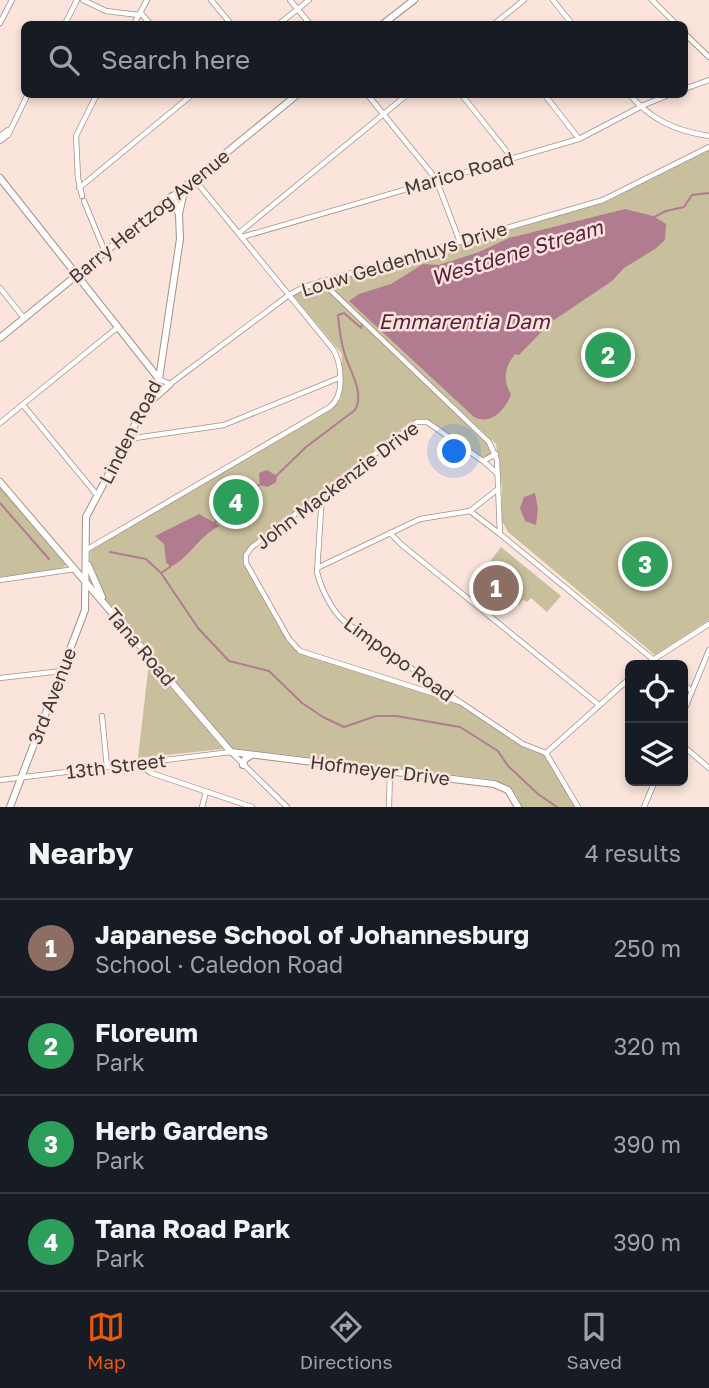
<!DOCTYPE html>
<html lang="en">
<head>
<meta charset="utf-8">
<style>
	body { margin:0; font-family:"Golos Text",sans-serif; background:#242831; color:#f1f3f6 }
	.controls { position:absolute; right:21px; bottom:21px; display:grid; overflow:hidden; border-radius:10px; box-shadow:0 4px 10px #0003 }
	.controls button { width:63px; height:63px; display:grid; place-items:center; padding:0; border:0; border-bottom:2px solid #363941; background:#171b24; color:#f1f3f6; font:35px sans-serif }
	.you { position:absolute; left:455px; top:452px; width:24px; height:24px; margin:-18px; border:5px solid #fff; border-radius:50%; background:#1a73e8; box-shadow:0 0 0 10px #1a73e833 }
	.badge { display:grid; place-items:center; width:46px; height:46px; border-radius:50%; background:#ea580c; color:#fff; font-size:23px; font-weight:700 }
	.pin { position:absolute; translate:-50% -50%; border:4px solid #fff; box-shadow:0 2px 7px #0006 }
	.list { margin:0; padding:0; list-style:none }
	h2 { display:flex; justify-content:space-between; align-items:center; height:91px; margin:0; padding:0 28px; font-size:30px }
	h2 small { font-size:23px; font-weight:400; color:#9ea1a6 }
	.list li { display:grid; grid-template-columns:46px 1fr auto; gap:21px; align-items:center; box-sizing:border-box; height:98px; padding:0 28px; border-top:2px solid #363941 }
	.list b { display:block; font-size:26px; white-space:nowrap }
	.list p { margin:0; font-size:23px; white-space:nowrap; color:#9ea1a6 }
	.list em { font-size:23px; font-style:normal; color:#9ea1a6 }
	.icon { flex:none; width:38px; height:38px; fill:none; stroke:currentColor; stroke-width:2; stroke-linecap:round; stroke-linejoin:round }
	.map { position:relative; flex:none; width:709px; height:807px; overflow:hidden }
	.search { position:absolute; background:#171b24; box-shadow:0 4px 10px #0003; left:21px; right:21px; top:21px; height:77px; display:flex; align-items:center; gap:18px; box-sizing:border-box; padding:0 24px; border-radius:10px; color:#9ea1a6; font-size:26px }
	.sheet { height:483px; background:#171b24 }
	nav { display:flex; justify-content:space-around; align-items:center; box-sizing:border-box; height:98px; border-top:2px solid #363941; background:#171b24; font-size:19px; color:#9ea1a6 }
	nav a { display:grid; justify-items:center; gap:4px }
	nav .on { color:#ea580c }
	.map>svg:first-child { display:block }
	.green { fill:#c8bf9d }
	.water { fill:#b17c90 }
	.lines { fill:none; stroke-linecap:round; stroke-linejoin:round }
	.stream { stroke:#b17c90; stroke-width:2 }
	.minor-casing { stroke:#a49088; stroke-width:6 }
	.tertiary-casing { stroke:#a49088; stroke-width:8 }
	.secondary-casing { stroke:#a49088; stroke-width:8 }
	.minor { stroke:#fff; stroke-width:4.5 }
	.tertiary { stroke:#fff; stroke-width:6 }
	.secondary { stroke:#fff; stroke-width:6 }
	.labels { text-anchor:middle; stroke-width:5; stroke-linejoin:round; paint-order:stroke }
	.street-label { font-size:19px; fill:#413835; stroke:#fae4db }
	.water-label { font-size:21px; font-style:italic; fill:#5e1d3c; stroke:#fae4db }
</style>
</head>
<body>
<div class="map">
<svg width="709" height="807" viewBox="0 0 709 807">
	<rect width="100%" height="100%" fill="#fae4db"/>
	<g class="green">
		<path d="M709,147v473l-54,35 -147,-123 -6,-11v-34l-6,-43 -171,-162 135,-41 150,-41z"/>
		<path d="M321,283l165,158 7,12 -12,5 -54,-39 -15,2 -163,125 -2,15 43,79 11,11 159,50 57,41 28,11 30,54h-53l-7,-14 -19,-13 -264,-32 -141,-166 -1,-35 251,-148 1,-45 -50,-60z"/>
		<path d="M0,487l66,78 -6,5 -60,7z"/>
		<path d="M501,547l60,49 -14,16 -16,-14 -4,4 -4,-2 -4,5 -19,-15 1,-2 -7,-6 -1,-4 -11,-6z"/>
		<path d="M149,662l74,87 -85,9z"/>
	</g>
	<g class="water">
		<path d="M625,209l28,7 13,8 -1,16 -10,9 -31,19 -12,13 -61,41 -32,33 -4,-1c-10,13 -13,25 -4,40 -5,15 -20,32 -37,23l-125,-116 10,-7 32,-10 32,-20 16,1 40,-13 30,-14z"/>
		<path d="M267,470l10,6 -1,6 -8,5 -8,-2 -1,-12z"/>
		<path d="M535,493l3,16 -2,16 -11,-4 -5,-13 4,-11z"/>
		<path d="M199,514l21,12c-21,9 -30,32 -50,41l-4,-5 -2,-18 -9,-8z"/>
	</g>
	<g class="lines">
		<g class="stream">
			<path d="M652,218l14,-7 18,-4 8,-12 17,-2"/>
			<path d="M276,476l30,-29 49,-37c10,-16 -5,-39 -10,-55 -4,-13 -6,-27 -7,-40l6,-2 17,15 1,-4"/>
			<path d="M0,503l49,56"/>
			<path d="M215,522l5,-3 -1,-7 24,-6 9,-14 7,-7"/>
			<path d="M110,552l36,7 15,14 9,-6"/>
			<path d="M161,573l37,55 31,33 40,10 33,32 21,14 21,10 32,-11h20l64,11 38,24 10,15 30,28 19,13"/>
		</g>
		<defs>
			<g id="minor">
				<path d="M83,0l23,11 33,4"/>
				<path d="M211,0l20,24"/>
				<path d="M290,0l20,24"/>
				<path d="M553,0l19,24"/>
				<path d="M652,0l24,24"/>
				<path d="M141,13l9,11"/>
				<path d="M0,23l12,-23"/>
				<path d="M65,24l12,-24"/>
				<path d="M134,24l13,-24"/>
				<path d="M279,24l30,-24"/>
				<path d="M494,24l30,-24"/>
				<path d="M684,33l25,24"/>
				<path d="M684,89l25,-9"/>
				<path d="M367,94l69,85 24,63"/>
				<path d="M461,94l51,64"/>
				<path d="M544,94l35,45"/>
				<path d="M629,94c22,26 47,37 80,42"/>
				<path d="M0,136l8,-6"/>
				<path d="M0,141l8,-6 20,-41"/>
				<path d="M79,188l114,-94"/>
				<path d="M82,196l-4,-18 -2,-42 21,-42"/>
				<path d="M84,201l21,51"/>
				<path d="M239,233l169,-139"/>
				<path d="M242,237l337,-98 65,-34 27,-11"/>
				<path d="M321,281l168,161 8,18 3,74 160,131"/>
				<path d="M0,288l24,30"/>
				<path d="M159,379l11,5 119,-89 15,-8 299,-87 106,-53"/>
				<path d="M23,405l74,90"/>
				<path d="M0,423l118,-96"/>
				<path d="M128,439l96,-14 115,-47"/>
				<path d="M496,454l-13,7 -56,-39h-10l-165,125 -6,8v8l43,76 11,12 160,51 63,42 23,9 32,54"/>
				<path d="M483,461l14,12"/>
				<path d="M322,495l-5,77c4,17 15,39 28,50l112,78"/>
				<path d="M470,511l30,23"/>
				<path d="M390,533l12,12 197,160"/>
				<path d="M86,550l244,-143c15,-12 12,-43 3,-58l-139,-170"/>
				<path d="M317,568l103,-49 50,-8 28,-22"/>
				<path d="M0,580l75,-11"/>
				<path d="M645,665l64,-41"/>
				<path d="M0,678l62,-7"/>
				<path d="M683,684l9,7"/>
				<path d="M683,713l26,-63"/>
				<path d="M102,716l5,51"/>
				<path d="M683,746l26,22"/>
				<path d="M546,753l84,-75"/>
				<path d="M138,764l13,9 101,34"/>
				<path d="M0,780l231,-28 56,55"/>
				<path d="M202,807l4,-15"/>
				<path d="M389,807l1,-36"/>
				<path d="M644,807l11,-26"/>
			</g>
			<path id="tertiary" d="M0,178l159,201"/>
			<g id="secondary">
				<path d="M383,24l31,-24"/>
				<path d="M179,214l6,-27"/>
				<path d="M0,338l298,-244"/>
				<path d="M151,401l19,-17"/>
				<path d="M0,482l231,270 263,32 14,6 10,17"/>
				<path d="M88,565l14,32"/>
				<path d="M243,765l2,-6 5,-3"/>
				<path d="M10,807l75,-197 1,-93 73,-138 21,-140 -1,-24 -7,-19"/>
			</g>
		</defs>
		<use href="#minor" class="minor-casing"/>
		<use href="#tertiary" class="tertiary-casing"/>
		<use href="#secondary" class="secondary-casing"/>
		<use href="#minor" class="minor"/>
		<use href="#tertiary" class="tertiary"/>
		<use href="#secondary" class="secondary"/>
	</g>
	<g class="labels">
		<g class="street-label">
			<text transform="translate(459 173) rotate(-16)" y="7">Marico Road</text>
			<text transform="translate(149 216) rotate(-39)" y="7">Barry Hertzog Avenue</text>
			<text transform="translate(404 259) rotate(-17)" y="7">Louw Geldenhuys Drive</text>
			<text transform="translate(130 432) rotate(-63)" y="7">Linden Road</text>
			<text transform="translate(337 485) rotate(-37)" y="7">John Mackenzie Drive</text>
			<text transform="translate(141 647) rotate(50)" y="7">Tana Road</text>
			<text transform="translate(399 659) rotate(36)" y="7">Limpopo Road</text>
			<text transform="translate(52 696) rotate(-69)" y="7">3rd Avenue</text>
			<text transform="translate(116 766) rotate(-7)" y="7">13th Street</text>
			<text transform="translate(380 770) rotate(7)" y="7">Hofmeyer Drive</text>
		</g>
		<g class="water-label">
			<text transform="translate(517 253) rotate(-17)" y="7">Westdene Stream</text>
			<text x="464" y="329">Emmarentia Dam</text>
		</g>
	</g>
</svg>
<div class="controls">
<button><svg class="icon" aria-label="locate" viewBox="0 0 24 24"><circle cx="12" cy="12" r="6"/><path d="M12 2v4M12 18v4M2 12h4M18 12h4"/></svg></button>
<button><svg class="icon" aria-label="layers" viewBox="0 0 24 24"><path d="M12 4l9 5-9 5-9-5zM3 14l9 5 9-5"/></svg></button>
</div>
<div class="you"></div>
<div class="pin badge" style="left:496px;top:588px;background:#8d6e63">1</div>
<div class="pin badge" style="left:608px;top:355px;background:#2e9e5b">2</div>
<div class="pin badge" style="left:645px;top:564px;background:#2e9e5b">3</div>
<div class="pin badge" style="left:236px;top:502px;background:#2e9e5b">4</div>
<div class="search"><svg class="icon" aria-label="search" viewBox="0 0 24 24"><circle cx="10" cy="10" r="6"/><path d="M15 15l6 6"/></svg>Search here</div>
</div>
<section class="sheet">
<h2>Nearby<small>4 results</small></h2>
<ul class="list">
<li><span class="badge" style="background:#8d6e63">1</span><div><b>Japanese School of Johannesburg</b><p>School · Caledon Road</p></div><em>250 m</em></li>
<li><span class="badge" style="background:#2e9e5b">2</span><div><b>Floreum</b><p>Park</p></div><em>320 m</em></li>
<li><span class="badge" style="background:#2e9e5b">3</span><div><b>Herb Gardens</b><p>Park</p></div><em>390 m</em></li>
<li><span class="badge" style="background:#2e9e5b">4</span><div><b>Tana Road Park</b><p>Park</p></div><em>390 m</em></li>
</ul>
</section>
<nav>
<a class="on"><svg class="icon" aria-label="map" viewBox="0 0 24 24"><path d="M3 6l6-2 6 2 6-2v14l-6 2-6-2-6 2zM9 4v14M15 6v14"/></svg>Map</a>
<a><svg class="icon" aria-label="directions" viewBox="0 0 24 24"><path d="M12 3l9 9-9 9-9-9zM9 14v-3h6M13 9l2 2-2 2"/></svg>Directions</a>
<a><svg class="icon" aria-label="saved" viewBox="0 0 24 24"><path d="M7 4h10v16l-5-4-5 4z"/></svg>Saved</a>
</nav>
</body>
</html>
